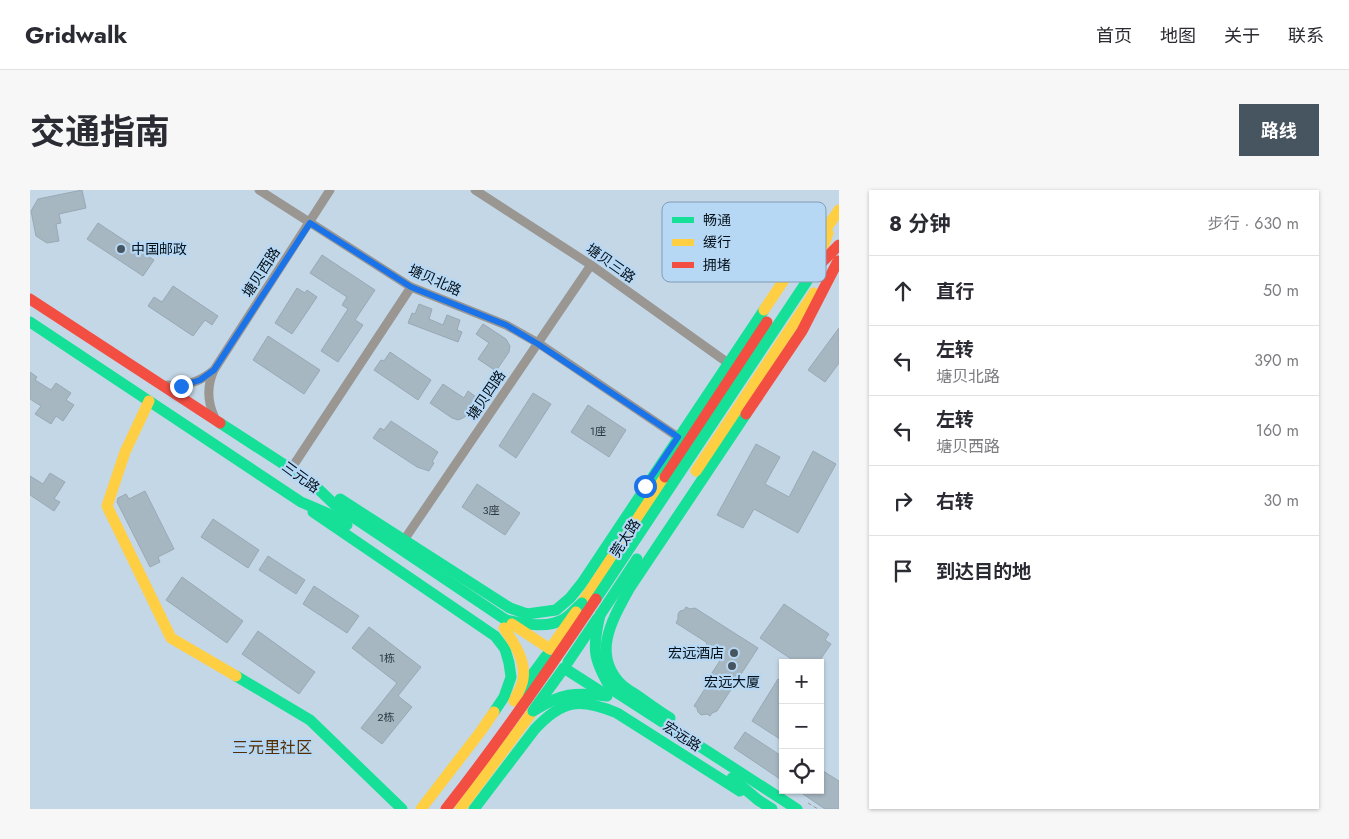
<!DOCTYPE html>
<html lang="zh">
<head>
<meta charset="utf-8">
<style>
	body { margin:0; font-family:Jost,"Noto Sans SC",sans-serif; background:#f7f7f7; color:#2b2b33 }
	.controls { position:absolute; right:15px; bottom:15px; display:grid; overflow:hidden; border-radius:0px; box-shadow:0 1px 4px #0004 }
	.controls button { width:45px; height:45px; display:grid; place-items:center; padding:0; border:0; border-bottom:1px solid #e1e1e2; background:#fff; color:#2b2b33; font:25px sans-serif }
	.stop { position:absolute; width:15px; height:15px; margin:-11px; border:4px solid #1a73e8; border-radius:50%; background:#fff }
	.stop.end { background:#1a73e8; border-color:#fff; box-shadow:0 1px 5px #0008 }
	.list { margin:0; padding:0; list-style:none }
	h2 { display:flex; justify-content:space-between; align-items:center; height:65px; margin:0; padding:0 20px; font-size:21px }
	h2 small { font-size:16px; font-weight:400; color:#7c7c81 }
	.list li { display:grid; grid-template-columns:32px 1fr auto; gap:15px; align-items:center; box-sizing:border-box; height:70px; padding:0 20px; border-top:1px solid #e1e1e2 }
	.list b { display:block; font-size:19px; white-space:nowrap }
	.list p { margin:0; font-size:16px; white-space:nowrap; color:#7c7c81 }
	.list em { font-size:16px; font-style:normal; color:#7c7c81 }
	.icon { flex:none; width:28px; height:28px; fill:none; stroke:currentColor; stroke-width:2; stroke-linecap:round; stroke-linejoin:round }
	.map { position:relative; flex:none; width:809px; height:619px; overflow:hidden; border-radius:0px }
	header { display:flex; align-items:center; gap:30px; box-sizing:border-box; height:70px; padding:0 25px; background:#fff; border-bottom:1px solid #e1e1e2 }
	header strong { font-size:24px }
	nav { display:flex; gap:28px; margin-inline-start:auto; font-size:18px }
	.intro { display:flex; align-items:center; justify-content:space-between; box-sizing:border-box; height:120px; padding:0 30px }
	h1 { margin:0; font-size:35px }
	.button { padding:12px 22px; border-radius:0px; background:#475560; color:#fff; font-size:18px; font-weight:700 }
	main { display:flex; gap:30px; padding:0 30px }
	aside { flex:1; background:#fff; border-radius:0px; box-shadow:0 1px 4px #0004 }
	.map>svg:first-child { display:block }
	.building { fill:#a6b7c2; stroke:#98a9b4 }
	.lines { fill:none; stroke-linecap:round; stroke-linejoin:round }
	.path { stroke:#999b9c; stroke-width:1; stroke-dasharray:4 2.5; stroke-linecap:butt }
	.street { stroke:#9a9692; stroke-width:9 }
	.fast { stroke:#16e098; stroke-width:11 }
	.slow { stroke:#ffcf43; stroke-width:11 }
	.jam { stroke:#f24e42; stroke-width:11 }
	.fast-bridge { stroke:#16e098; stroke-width:11 }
	.slow-bridge { stroke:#ffcf43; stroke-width:11 }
	.jam-bridge { stroke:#f24e42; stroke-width:11 }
	.route { stroke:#1a73e8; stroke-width:6 }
	.poi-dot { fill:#475560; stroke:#b6d8f5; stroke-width:2 }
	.labels { text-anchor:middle; stroke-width:4.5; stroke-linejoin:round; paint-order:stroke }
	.number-label { font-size:11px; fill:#2c3942 }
	.poi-label { font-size:14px; fill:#040f18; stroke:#b6d8f5; text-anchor:start }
	.street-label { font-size:14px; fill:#040f18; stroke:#b6d8f5 }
	.quarter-label { font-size:16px; fill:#542d00; stroke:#b6d8f5 }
	.key { fill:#b6d8f5; stroke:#819cb3; stroke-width:1 }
	.key-label { font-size:14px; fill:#040f18 }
</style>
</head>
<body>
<header>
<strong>Gridwalk</strong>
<nav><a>首页</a><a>地图</a><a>关于</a><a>联系</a></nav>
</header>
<div class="intro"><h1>交通指南</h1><a class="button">路线</a></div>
<main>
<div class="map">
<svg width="809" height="619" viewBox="0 0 809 619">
	<rect width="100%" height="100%" fill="#c4d7e7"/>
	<g class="building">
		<path d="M52,0l4,18 -27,6 2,9 -5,1 3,17 -12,2 -11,-7 -5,-25 7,-12z"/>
		<path d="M68,33l56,37 -11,16 -56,-37z"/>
		<path d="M292,65l53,35 -20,30 8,5 -25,37 -17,-11 27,-42 -6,-4 5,-8 -37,-24z"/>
		<path d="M143,96l45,30 -6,9 -7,-5 -12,16 -45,-30 6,-9 8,5z"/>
		<path d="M267,98l8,5 2,-3 10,7 -25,37 -17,-11z"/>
		<path d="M389,114l13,5 -3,10 14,6 4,-10 13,5 -3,10 5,2 -4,10 -50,-19 4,-10 3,1z"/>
		<path d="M453,134l23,15 4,7 -1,6 -13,19 -18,-12 11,-16 -13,-9z"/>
		<path d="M809,138v35l-14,19 -17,-12z"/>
		<path d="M238,146l52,34 -16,24 -51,-34z"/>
		<path d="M360,162l41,28 -13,20 -44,-30 7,-10 3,1z"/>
		<path d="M0,182l7,5 -2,3 16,10 5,-7 15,10 -5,7 8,5 -11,16 -7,-5 -5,8 -16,-10 6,-8 -11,-7z"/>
		<path d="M413,194l21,14 4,-7 11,8 -11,16 -5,3 -5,2 -6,-2 -22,-15z"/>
		<path d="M503,203l18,11 -35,54 -17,-12z"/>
		<path d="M558,215l38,25 -17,27 -38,-25z"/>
		<path d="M361,231l47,31 -6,10 2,1 -5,8 -12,-4 -44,-29 7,-10 4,2z"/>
		<path d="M726,254l24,13 -15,27 24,13 24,-46 23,13 -38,69 -44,-24 -11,19 -26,-13z"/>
		<path d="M20,283l15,9 -11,17 6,3 -6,9 -24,-16v-19l13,8z"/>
		<path d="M447,294l43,29 -15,22 -43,-28z"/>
		<path d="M115,301l29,58 -16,8 2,5 -10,5 -33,-65 1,-4 8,-4 3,5z"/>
		<path d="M183,329l46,31 -11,18 -47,-31z"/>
		<path d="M238,366l37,24 -9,14 -37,-24z"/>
		<path d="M152,387l61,44 -16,22 -61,-43z"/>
		<path d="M284,396l45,30 -12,17 -44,-29z"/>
		<path d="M754,414l45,30 -4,6 6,4 -13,19h-21l-37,-25z"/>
		<path d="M656,417l4,2 5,-1 63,40 -41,63 -5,2 -2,3 -3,-2 -6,1 -3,-3 -1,-4 -3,-2 19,-30 -1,-3 9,-14 -1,-6 -13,-8 -1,-3 -30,-19 2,-4v-5l2,-3 4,-1z"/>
		<path d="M339,437l52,40 -23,29 14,11 -30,37 -21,-16 36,-45 -45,-35z"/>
		<path d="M228,441l57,41 -16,22 -57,-40z"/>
		<path d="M748,489l5,3v59l-31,-20z"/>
		<path d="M715,542l38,25v24l-49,-33z"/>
		<path d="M790,579l19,12v28h-14l-28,-19h23z"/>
	</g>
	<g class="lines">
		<path class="path" d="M778,613l10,6"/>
		<g class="street">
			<path d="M229,0l152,97 95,38 32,18 140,94"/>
			<path d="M445,0l116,75 137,98"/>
			<path d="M137,195c18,2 33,-3 47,-15"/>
			<path d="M184,226c-7,-16 -7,-31 0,-46l116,-180"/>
			<path d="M261,279l120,-182"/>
			<path d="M374,350l187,-275"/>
		</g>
		<g class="fast">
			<path d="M0,132l271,180 28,12 18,11"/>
			<path d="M190,233l91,59 24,23 171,115"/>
			<path d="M310,309l170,109 17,6 29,-4 14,-12 12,-15 182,-273"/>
			<path d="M283,322l182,124 10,13 4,14 2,14 -7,20 -10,15"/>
			<path d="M570,425l37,-56"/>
			<path d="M206,486l74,44 92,89"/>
			<path d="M581,499l186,120"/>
			<path d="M640,528c-11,-7 -22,-15 -32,-22 -6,-4 -12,-7 -16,-11 -31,-30 -10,-65 7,-96l117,-175"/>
			<path d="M702,588l26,22 14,9"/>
			<path d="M444,619l61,-80c28,-30 45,-31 82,-16l123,78"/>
		</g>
		<g class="slow">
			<path d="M780,62l29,-42"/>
			<path d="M777,91l15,-31 6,-17"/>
			<path d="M734,120l20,-30 29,-34"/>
			<path d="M119,211l-24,51 -18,54 64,132 65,38"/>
			<path d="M666,281l118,-178"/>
			<path d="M552,413l83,-126"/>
			<path d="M391,619l60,-78 13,-19"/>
			<path d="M430,619l73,-98"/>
		</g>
		<g class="jam">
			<path d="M790,74l19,-19"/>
			<path d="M0,109l190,124"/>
			<path d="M716,224l56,-83 36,-70"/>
			<path d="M635,287l102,-155"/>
		</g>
		<g class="fast-bridge">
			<path d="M566,409l211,-318"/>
			<path d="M570,425c-8,34 -7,44 11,74"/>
			<path d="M476,430c19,4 41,9 58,-1 7,-4 12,-11 18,-16"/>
			<path d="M538,472l29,-43"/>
			<path d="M534,478l39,25"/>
			<path d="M491,500l25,-34"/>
			<path d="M505,518l29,-40"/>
			<path d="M503,521c29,-18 41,-19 74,-15"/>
		</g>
		<g class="slow-bridge">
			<path d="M482,434l38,25"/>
			<path d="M474,438c10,15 22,32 19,51 -1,8 -6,15 -9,22"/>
			<path d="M520,459l26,-37"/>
		</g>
		<path class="jam-bridge" d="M416,619c53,-68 102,-138 150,-210"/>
	</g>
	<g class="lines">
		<path class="route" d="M151,196l19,-6 14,-10 96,-147 101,64 95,38 32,19 140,93 -33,49"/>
	</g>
	<g class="poi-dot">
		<circle cx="91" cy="59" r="5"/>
		<circle cx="704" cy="463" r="5"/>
		<circle cx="702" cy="476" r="5"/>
	</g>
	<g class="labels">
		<g class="number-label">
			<text x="568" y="245">1座</text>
			<text x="461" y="324">3座</text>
			<text x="357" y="472">1栋</text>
			<text x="356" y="531">2栋</text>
		</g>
		<g class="poi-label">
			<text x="101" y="64">中国邮政</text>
			<text x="694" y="468" text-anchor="end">宏远酒店</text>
			<text x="702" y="497" text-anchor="middle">宏远大厦</text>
		</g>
		<g class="street-label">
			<text transform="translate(581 73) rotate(35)" y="5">塘贝三路</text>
			<text transform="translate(231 82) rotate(-57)" y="5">塘贝西路</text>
			<text transform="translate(405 90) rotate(24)" y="5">塘贝北路</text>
			<text transform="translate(456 205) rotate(-56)" y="5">塘贝四路</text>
			<text transform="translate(271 287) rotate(36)" y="5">三元路</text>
			<text transform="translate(595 348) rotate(-57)" y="5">莞太路</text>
			<text transform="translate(652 546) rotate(33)" y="5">宏远路</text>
		</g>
		<g class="quarter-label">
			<text x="242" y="563">三元里社区</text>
		</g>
	</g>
	<rect x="632" y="12" width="164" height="80" rx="8" class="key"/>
	<rect x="642" y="27" width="22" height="6" fill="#16e098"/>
	<rect x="642" y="49" width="22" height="7" fill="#ffcf43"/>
	<rect x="642" y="72" width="22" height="6" fill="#f24e42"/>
	<g class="key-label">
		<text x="673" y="35">畅通</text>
		<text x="673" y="57">缓行</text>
		<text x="673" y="80">拥堵</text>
	</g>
</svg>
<div class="controls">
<button>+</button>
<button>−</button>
<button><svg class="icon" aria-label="locate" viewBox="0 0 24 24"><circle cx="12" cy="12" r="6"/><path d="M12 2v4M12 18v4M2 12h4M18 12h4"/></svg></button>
</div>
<div class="stop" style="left:615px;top:296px"></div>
<div class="stop end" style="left:151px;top:196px"></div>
</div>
<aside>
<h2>8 分钟<small>步行 · 630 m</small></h2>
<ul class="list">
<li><svg class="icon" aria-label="ahead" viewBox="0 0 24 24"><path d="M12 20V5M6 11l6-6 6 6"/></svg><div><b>直行</b></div><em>50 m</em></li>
<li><svg class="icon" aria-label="left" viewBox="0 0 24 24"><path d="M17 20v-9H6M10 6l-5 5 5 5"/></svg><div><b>左转</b><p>塘贝北路</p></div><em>390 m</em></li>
<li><svg class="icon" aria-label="left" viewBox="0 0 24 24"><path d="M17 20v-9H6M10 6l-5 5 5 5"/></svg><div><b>左转</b><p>塘贝西路</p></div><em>160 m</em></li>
<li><svg class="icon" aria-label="right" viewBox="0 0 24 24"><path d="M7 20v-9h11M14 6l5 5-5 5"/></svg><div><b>右转</b></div><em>30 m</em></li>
<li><svg class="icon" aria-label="arrive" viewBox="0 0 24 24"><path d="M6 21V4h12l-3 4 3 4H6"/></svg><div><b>到达目的地</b></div></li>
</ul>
</aside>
</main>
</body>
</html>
